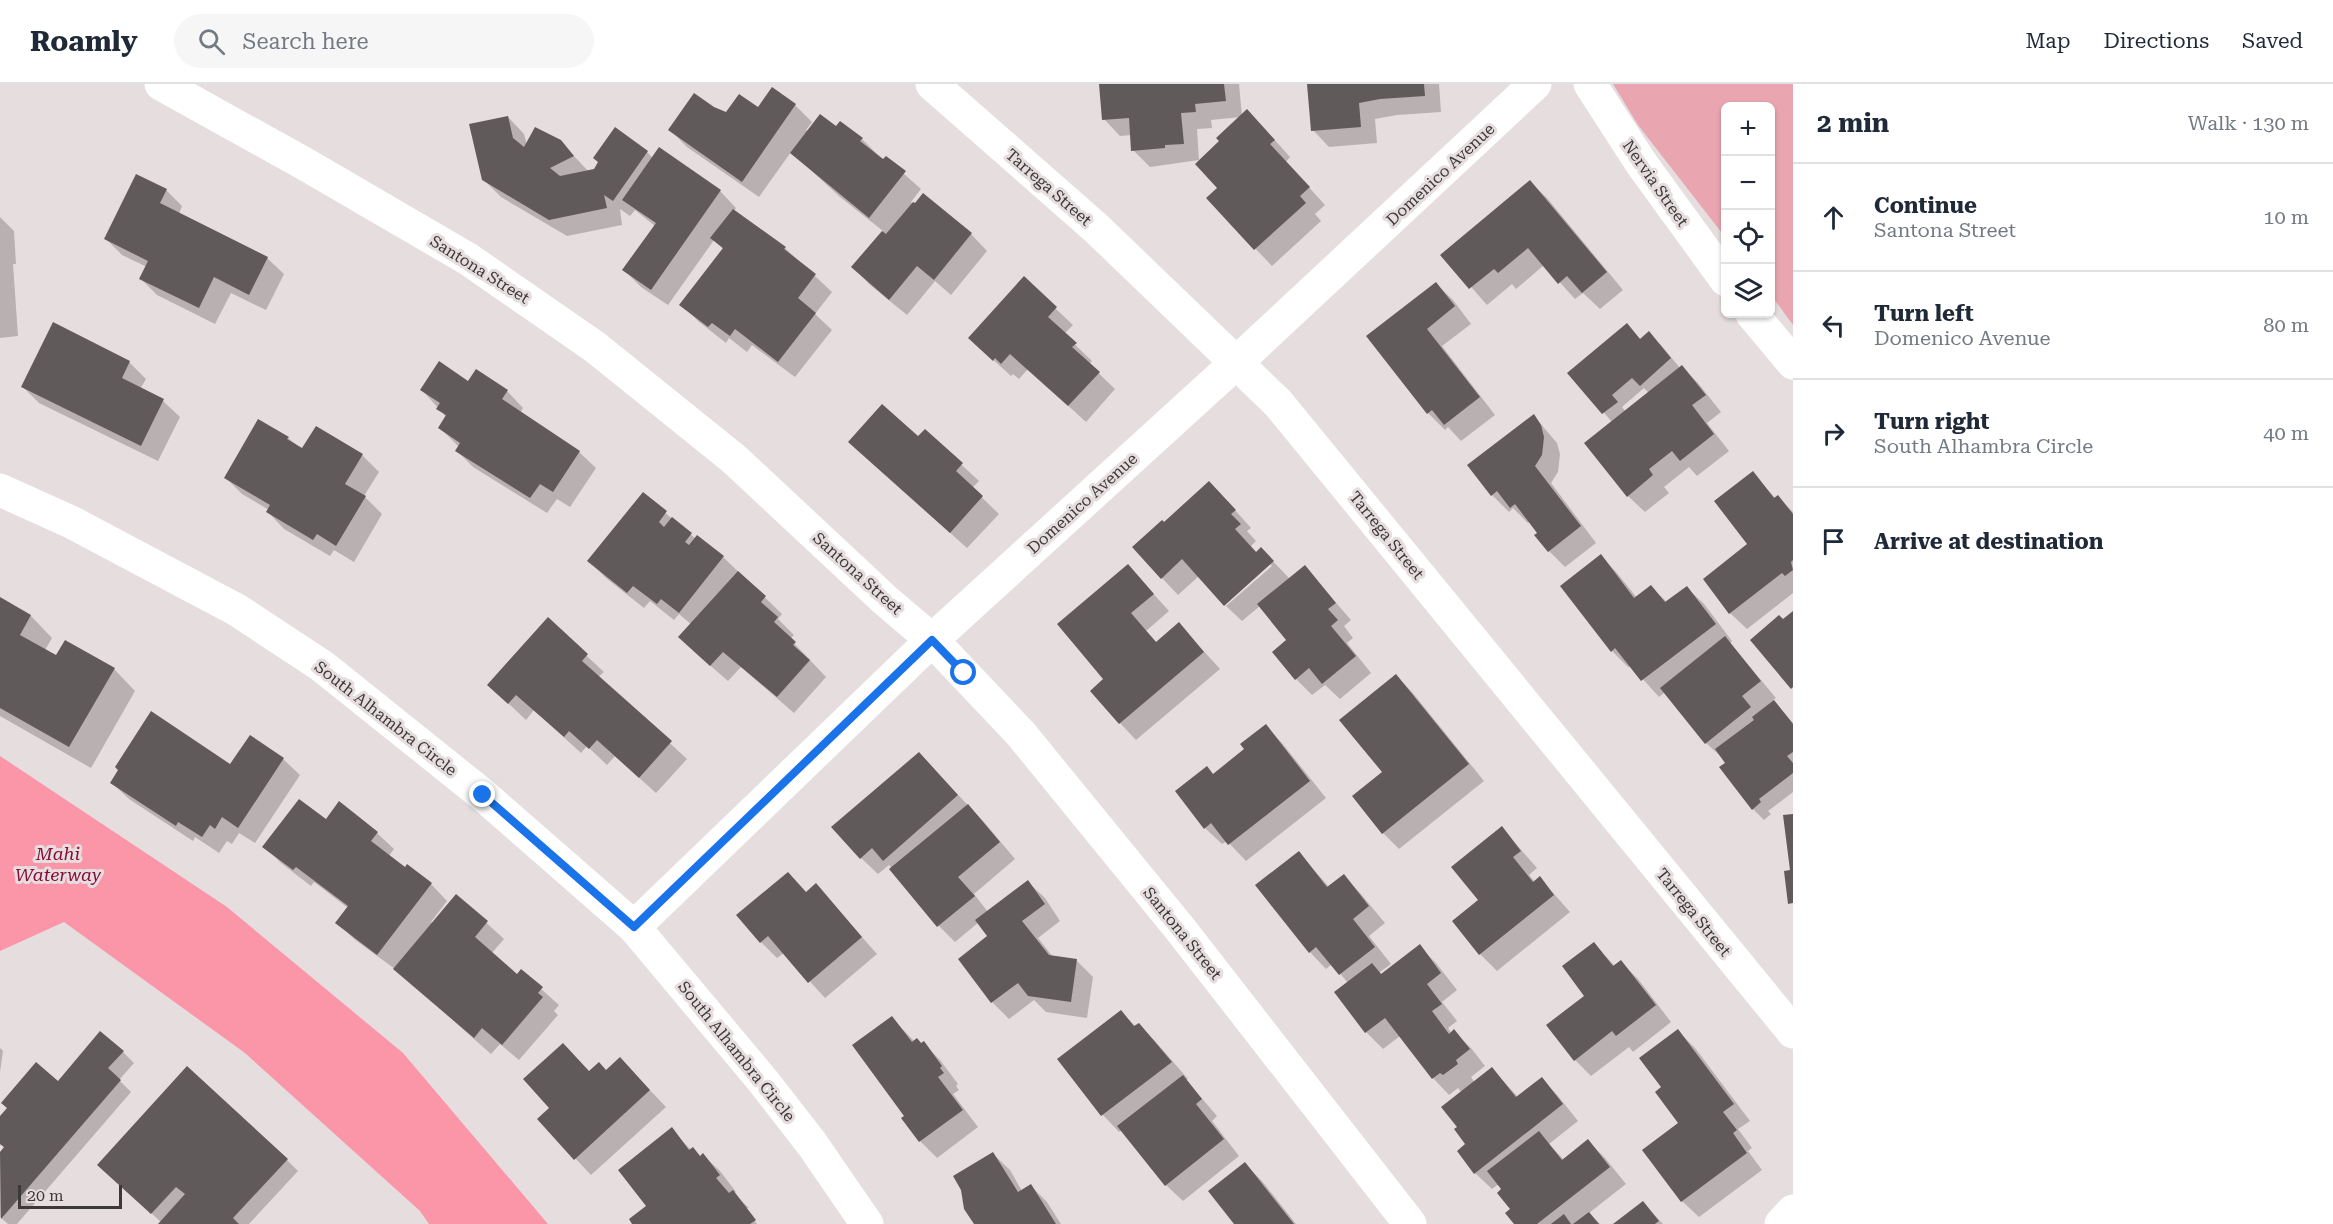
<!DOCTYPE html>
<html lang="en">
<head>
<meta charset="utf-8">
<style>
	body { margin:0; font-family:"Roboto Serif",serif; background:#f6f6f7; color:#1f2937 }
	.controls { position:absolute; right:18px; top:18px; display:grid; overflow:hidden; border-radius:9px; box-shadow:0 2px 4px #0004 }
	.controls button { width:54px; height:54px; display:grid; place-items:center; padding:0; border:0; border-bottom:2px solid #e0e1e3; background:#fff; color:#1f2937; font:30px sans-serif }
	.scale { position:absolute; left:18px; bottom:15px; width:104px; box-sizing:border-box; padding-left:6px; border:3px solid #3d393a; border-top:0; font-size:16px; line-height:21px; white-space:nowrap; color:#3d393a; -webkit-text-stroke:4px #e6ddde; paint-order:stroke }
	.stop { position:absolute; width:18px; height:18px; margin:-14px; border:4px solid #1a73e8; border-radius:50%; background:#fff }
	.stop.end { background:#1a73e8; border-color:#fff; box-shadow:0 2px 6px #0008 }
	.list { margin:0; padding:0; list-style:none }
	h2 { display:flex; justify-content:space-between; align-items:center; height:78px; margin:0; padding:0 24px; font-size:26px }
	h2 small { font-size:20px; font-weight:400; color:#747a83 }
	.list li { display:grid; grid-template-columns:39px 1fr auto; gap:18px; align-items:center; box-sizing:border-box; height:108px; padding:0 24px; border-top:2px solid #e0e1e3 }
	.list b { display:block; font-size:22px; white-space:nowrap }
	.list p { margin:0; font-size:20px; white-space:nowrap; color:#747a83 }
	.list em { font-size:20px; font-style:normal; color:#747a83 }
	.icon { flex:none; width:33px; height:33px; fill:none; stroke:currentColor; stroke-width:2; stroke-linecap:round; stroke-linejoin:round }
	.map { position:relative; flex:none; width:1793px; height:1140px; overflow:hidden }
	header { display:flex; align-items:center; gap:36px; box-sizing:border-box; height:84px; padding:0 30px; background:#fff; border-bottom:2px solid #e0e1e3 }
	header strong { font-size:28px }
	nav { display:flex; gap:33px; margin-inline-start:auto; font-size:21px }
	.search { width:420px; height:54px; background:#f6f6f7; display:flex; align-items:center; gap:15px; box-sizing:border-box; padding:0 21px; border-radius:33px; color:#747a83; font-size:22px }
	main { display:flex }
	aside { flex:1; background:#fff }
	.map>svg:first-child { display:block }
	.green { fill:#e9a6b1 }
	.water { fill:#fa96a8 }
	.shadow { fill:#0003; fill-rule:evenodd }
	.building { fill:#615a5b }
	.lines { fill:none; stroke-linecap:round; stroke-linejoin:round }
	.minor { stroke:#fff; stroke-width:33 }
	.route { stroke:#1a73e8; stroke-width:8 }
	.labels { text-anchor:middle; stroke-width:6; stroke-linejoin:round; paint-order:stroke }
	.street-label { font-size:16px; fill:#3d393a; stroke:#e6ddde }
	.water-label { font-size:18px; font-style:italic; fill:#850c37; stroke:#e6ddde }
</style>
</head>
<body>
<header>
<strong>Roamly</strong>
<div class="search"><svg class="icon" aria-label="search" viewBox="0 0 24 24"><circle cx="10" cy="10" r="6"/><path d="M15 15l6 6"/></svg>Search here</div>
<nav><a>Map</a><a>Directions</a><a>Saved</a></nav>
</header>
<main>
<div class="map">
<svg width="1793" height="1140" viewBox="0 0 1793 1140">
	<rect width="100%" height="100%" fill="#e6ddde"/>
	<path class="green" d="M1613,0h180v241l-22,-30 -1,-189h-44l-1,131 -87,-112z"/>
	<path class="water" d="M0,672l227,151 176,146 145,171h-119l-9,-13 -175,-158 -181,-131 -64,29z"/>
	<g class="shadow">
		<path d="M1101,0h138l3,32 22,12 26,29 -4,5 39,43 -10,9 6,7 -49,45 -64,-67 12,-11 1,-47 20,-24 -30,3 1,8 -15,1 2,31 -49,7 -17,-17 -1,-15 -12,1 -16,-17z"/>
		<path d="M1309,0h130l2,28 -44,3 -22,4 2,24 -48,4 -16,-17z"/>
		<path d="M772,5l23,16 17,17 -6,8 3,1 27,-3 26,11 22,22 2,-3 35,31 -10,13 4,4 56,28 16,17 -36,44 -16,-14 -28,34 -38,-31 -16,-17 30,-36 -43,-34 -49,-45 -32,45 -72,-50 -17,-17 44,-22 13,6 31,-5z"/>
		<path d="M508,33l16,17 3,11 33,-4 28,30 59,-19 6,6 67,33 16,17 -2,3 51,37 47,44 -17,22 17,16 -37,47 -43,-32 -5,7 -18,-14 -3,5 -28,-22 -17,-17 43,-54 -10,-10 -46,65 -27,-18 -17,-17 31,-44 -20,-16 -5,6 -10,-7 2,16 -55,11 -66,-39 -17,-17z"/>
		<path d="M1530,98l17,16 76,92 -23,19 -17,-16 -8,6 -31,-34 -28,24 -4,-5 -25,21 -44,-50z"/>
		<path d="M166,106l16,16 -3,8 88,44 17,16 -18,36 -35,-17 -16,31 -58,-29 -16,-16 6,-12 -25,-12 -17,-17z"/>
		<path d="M0,133l14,14 2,33h-3l5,72 -18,2z"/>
		<path d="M1024,195l49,46 -9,9 28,27 -3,3 26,25 -29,33 -58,-53 -9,10 -6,-5 -2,2 -24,-22z"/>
		<path d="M1436,200l17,16 18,24 -29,22 53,69 -34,26 -13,-14 -3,3 -17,-17 -59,-77z"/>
		<path d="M1627,241l14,15 19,4 20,24 2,-1 16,16 23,29 -14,11 22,28 -32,25 -8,-9 -25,20 5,6 -24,19 -17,-16 -16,-74 -42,-48zM1644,304l5,5 -23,19 -4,-5z"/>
		<path d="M129,278l17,17 -6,10 23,12 17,16 -22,44 -119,-58 -16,-16z"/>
		<path d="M469,299l38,8 16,17 -3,5 59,39 17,16 -26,39 -13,-8 -10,14 -74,-46 -16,-16 2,-4 -19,-19 7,-10 -25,-28z"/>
		<path d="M1534,332l23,27 3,11 -2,18 -7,11 45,60 -31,24 -16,-16 -19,-30 -2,2 -15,-15 -4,4 -17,-17 -23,-30z"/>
		<path d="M258,337l30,17 15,12 59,5 17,17 -15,24 18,18 -28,48 -20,-12 -4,6 -46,-27 -16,-17 1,-2 -27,-16 -16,-16z"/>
		<path d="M925,347l54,50 -7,7 27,26 -32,34 -100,-90 51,-19z"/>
		<path d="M1753,389l23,26 2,-2 15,15v81l-46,36 -17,-16 19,-68z"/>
		<path d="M643,410l53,45 27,18 59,57 -4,5 16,16 -4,4 36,38 -32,36 -53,-46 -13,14 -31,-27 -5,-29 -13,-11 -5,6 -24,-19 -6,7 -38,-30 -17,-17z"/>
		<path d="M1226,416l25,28 -4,3 9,10 -5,5 6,7 4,-4 29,30 15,-12 46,53 -7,6 9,12 -6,5 24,30 -31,26 -15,-14 -13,10 -16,-16 -8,-39 -28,-34 -18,15 -16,-15 46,-40 -2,-2 -71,12 -21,19 -16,-17 2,-54z"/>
		<path d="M1601,472l16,17 20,25 14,-11 16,15 20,-14 17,16 28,37 -2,2 46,55 -3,2 20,23v69l-25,19 3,3 -7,6 -11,-11 -25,-46 -22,-20 -41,-51 -6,5 -28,-31 -3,1 -16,-16z"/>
		<path d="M1128,482l41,45 -23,20 11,12 22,-19 41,45 -84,71 -16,-17 -14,-44z"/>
		<path d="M0,515l31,17 21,22 -7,12 11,7 58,12 21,22 -44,77 -91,-52z"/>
		<path d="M548,536l56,52 -6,5 89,82 -31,34 -41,-37 -8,9 -20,-19 -6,7 -47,-43 -8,10 -37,-35z"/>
		<path d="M1396,592l16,16 72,89 -85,68 -16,-16 1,-60z"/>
		<path d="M1266,642l16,17 44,55 -80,63 -19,-20 -5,3 -17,-16 9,-52 33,-26z"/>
		<path d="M919,670l65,68 31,37 -41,35 14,18 40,-30 17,16 15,23 -22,17 15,19 23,3 17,17 -6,41 -41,-6 -12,-12 -25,19 -17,-17 -32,-43 30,-23 -11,-14 -24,20 -16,-16 -50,-61 -11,9 -17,-16z"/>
		<path d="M283,675l17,16 -45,68 -16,-10 -7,11 -5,-3 -8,12 -24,-16 -2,4 -64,-42 -17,-16 8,-13 111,-4z"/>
		<path d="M326,737l51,12 17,16 -5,7 17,13 25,15 16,17 -16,21 2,2 24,-28 47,43 -13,15 26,22 4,-5 38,34 -5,6 4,4 -39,45 -19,-16 -9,10 -96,-85 -41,-30 -17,-17 11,-14 -34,-26 -3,4 -30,-23 -17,-17z"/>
		<path d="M1502,744l35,40 -8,7 6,7 5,-4 30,34 -73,59 -17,-17 -26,-33 26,-21z"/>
		<path d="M1299,769l30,34 15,-11 16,17 25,30 -16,13 22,28 -11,8 2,3 37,-29 17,17 21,27 -15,12 15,19 -9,7 4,6 2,-2 17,16 14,18 -14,11 4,6 17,-14 26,28 24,-18 16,17 20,25 -29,23 15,16 24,-19 17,17 21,26 -37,29 11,11h-84l-3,-14 -10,-20 -4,-6 -7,5 -17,-16 -8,-29 -8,-17 3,-34 -4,-5 -9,7 -16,-17 -33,-42 -17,13 -17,-17 -30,-40 12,-9 -16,-19 -6,5 -16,-17z"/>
		<path d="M816,801l61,69 -52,44 -41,-45 -7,5 -16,-16z"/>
		<path d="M1594,860l21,22 6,-4 17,17 33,43 -38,30 -4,-5 -38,29 -16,-16z"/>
		<path d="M1121,928l15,15 3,-2 16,16 33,38 -2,1 31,36 -5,5 27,35 -56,45 -17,-16 -44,-55 -3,2 -16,-17 -44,-56z"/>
		<path d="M892,934l23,24 8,1 17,17 18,24 -2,2 3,4 -6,4 25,33 -41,31 -17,-17 -14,-25z"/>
		<path d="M1678,947l17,17 55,73 -12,8 14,19 -4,3 14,19 -63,47 -17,-16 -2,-78 -17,-35z"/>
		<path d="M0,964l3,3 -3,21z"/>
		<path d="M123,968l11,11 -15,17 12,12 -114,132h-9l-8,-7v-63l5,-6 -5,-4v-25l58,-36z"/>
		<path d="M620,975l46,48 -75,68 -16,-17 15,-86h17z"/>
		<path d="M671,1045l20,21 10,7 2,-2 17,16 16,21 -2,1 15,15 12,16 -12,-16h-4l12,16h-123l14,-18z"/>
		<path d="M993,1070l17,16 12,21 9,-5 16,16 14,22h-86z"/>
		<path d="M287,1076l11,11 -49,53h-89l1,-2 -51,-46z"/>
		<path d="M1245,1080l17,17 34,43h-60z"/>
		<path d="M1643,1119l20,21h-48z"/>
	</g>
	<g class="building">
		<path d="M1099,0h125l2,17 -31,3 1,8 -15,1 3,31 -19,1v3l-34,3 -2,-33 -27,2z"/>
		<path d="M1307,0h117l1,12 -45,3 -21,4 2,24 -50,4z"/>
		<path d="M772,3l24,17 -54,78 -74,-52 26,-37 20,14 12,5 13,-18 19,13z"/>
		<path d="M1247,25l28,31 -5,4 40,43 -10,9 6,7 -52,47 -48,-52 11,-10 -22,-24 24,-23 -3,-3z"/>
		<path d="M820,30l16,12 4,-5 23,17 -3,3 23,18 3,-3 20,15 -37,47 -79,-65z"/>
		<path d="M508,32l5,22 11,9 11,-20 26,13 13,16 -24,12 10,8 34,-7 4,-7 -5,-4 22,-31 33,24 -35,50 -9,-6 3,13 -58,12 -67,-40 -13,-56z"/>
		<path d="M659,63l62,43 -70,100 -29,-20 34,-47 -34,-23z"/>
		<path d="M136,90l31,15 -7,14 108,54 -19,38 -35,-18 -15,31 -60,-29 9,-18 -44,-22z"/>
		<path d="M1530,96l77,92 -25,21 -15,-17 -9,8 -30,-36 -30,25 -4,-4 -25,20 -29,-34z"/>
		<path d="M923,109l49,40 -38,47 -17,-14 -28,34 -38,-33 31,-36 4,3 27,-32 2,1z"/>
		<path d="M733,125l53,38 -2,2 32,25 -18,24 18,15 -38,49 -43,-33 -5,7 -18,-13 -4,4 -29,-22 44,-57 -13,-10z"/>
		<path d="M1024,192l33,31 -9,10 29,26 -5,4 28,25 -32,34 -58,-52 -9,10 -6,-6 -2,3 -25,-23z"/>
		<path d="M1436,198l19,24 -28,23 53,68 -36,28 -12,-15 -5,4 -61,-78z"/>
		<path d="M53,238l77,39 -8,17 42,21 -23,47 -120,-59z"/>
		<path d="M1627,239l13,16 9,-8 22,27 -31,28 -8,-8 -20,17 6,7 -16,12 -35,-41z"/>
		<path d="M439,277l29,20 8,-12 32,21 -6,9 78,52 -27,41 -13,-8 -10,14 -75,-47 5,-8 -22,-15 8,-13 -10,-6 4,-6 -20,-13z"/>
		<path d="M1682,281l24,30 -14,10 22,29 -34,27 -8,-10 -23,18 4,6 -26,22 -43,-54z"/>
		<path d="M882,320l36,32 7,-7 38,34 -7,8 27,25 -33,37 -102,-91z"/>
		<path d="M1534,330l7,11 3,12 -2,18 -7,11 46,60 -33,26 -14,-17 3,-2 -22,-29 -5,4 -13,-17 -6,5 -24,-31z"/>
		<path d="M258,335l31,18 -2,2 15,9 14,-22 47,28 -18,30 21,12 -30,50 -19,-12 -4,6 -47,-28 4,-7 -46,-27z"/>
		<path d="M1753,387l21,27 4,-3 15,19v46l-2,2 2,8 -8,6 -3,-3 -53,41 -26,-35 44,-35 -33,-43z"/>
		<path d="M1209,397l27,29 -5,4 10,10 -6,5 21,23 5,-5 13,14 -50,45 -42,-47 -21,20 -29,-32 30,-27 2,2z"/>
		<path d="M643,408l24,19 -8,11 5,5 8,-10 20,16 -7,9 4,3 8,-10 27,21 -45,57 -18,-14 -4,5 -24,-18 -6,7 -40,-32z"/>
		<path d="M1601,470l33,44 17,-13 14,17 22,-16 29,38 -75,57 -26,-33 -4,4 -51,-66z"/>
		<path d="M1128,480l26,30 -23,19 25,29 23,-20 25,30 -85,72 -29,-33 13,-12 -46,-55z"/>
		<path d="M1305,481l31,38 -8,6 10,11 -7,6 25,30 -34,28 -13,-16 -14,12 -23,-28 14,-12 -29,-36z"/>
		<path d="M738,487l28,25 -5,6 17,15 -4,5 22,20 -3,3 17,15 -33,37 -54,-45 -13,14 -32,-29z"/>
		<path d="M0,513l31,18 -11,20 36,20 9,-15 50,28 -46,79 -69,-39z"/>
		<path d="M1793,527v76l-2,2 -41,-49 29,-25 4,4z"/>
		<path d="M548,533l40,37 -6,7 90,80 -33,37 -42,-38 -8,9 -20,-18 -5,6 -48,-42 -8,9 -21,-19z"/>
		<path d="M1725,552l36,45 -19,15 9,11 -46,37 -45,-56z"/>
		<path d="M1396,590l73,90 -87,70 -30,-38 30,-24 -43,-52z"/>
		<path d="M1774,616l19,24v28l-6,4 6,7v10l-34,26 2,3 -9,8 -33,-43 6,-4 -10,-14 39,-29 -2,-3z"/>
		<path d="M151,627l79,53 20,-29 34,23 -46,70 -16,-11 -7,12 -5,-4 -8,12 -24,-15 -2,4 -66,-43 8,-13 -3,-3z"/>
		<path d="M1266,640l44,57 -82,64 -17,-22 -7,6 -29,-38 32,-25 6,8 31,-25 -4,-5z"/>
		<path d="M919,668l39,43 -75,66 -11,-13 -12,11 -29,-32z"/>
		<path d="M299,715l27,20 13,-18 39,31 -7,9 34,26 2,-3 25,19 -55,72 -42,-32 13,-17 -52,-39 -3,3 -31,-23z"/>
		<path d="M968,720l32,38 -42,35 17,19 -38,31 -48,-58z"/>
		<path d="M1793,730v89l-5,1 -4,-33 6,-1 -7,-55z"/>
		<path d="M1502,742l19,25 -8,6 20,25 7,-6 14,19 -75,60 -27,-34 26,-21 -27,-33z"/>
		<path d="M1299,767l28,36 17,-13 25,32 -16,13 22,28 -36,28 -23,-28 -7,6 -54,-68z"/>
		<path d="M788,788l18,20 10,-9 46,54 -54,46 -40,-47 -8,7 -24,-28z"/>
		<path d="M1028,796l17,24 -23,17 27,34 28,4 -6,43 -43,-6 -10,-13 -27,20 -33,-44 29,-23 -12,-16z"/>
		<path d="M456,810l32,27 -13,16 42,37 4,-5 22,18 -5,6 5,4 -41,48 -20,-17 -8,10 -81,-69z"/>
		<path d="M1594,858l19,24 8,-6 35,45 -40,31 -4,-5 -38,30 -28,-36 38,-29 -22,-30z"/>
		<path d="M1420,860l21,29 -14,11 15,20 -10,7 17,23 5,-5 16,20 -14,11 2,4 -15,11 -3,-2 -8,6 -47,-61 -20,15 -31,-41 38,-29 9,11z"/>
		<path d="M1121,926l13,16 5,-3 33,39 -71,54 -44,-57z"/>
		<path d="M892,932l20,26 5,-4 4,5 3,-2 18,25 -2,2 4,5 -6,4 25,33 -44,32 -18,-24 3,-2 -52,-71z"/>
		<path d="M1678,945l56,75 -11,8 14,18 -4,3 14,20 -66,49 -39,-52 36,-27 -23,-31 6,-5 -22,-29z"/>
		<path d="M100,947l24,20 -16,17 13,12 -120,139 -1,-67 4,-5 -4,-3v-28l7,-8 -6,-5 35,-41 22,19z"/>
		<path d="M563,959l26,28 10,-9 7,8 14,-13 30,33 -76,70 -37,-41 12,-11 -26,-29z"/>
		<path d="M187,982l101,93 -55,59 6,6h-81l27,-30 -9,-7 -25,27 -54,-49z"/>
		<path d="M1492,983l24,30 26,-20 21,27 -89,70 -17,-23 8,-7 -11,-15 3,-2 -16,-20z"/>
		<path d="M1183,991l19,24 -6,5 28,35 -59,47 -48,-60z"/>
		<path d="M672,1043l17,23 4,-3 7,9 3,-3 17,22 -4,3 13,15 4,-3 23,30 -6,4h-118l-3,-5 17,-13 -28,-36z"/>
		<path d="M1539,1047l23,29 26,-21 22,28 -73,57h-23l-9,-11 5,-4 -13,-16 4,-4 -14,-18z"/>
		<path d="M993,1068l25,40 13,-8 25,40h-82l-10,-15 -3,-19 -8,-14z"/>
		<path d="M1245,1078l49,62h-60l-26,-33z"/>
		<path d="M1643,1117l16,20 -4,3h-42z"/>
		<path d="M1589,1128l10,12h-26z"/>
		<path d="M1564,1130l7,10h-20z"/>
	</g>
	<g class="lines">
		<g class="minor">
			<path d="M161,0l144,80 163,95 127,88 139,112 151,141 47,40 89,94 160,196 229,294"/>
			<path d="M932,0l164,144 182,175 515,629"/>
			<path d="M1590,0l51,79 85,117"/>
			<path d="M1752,230l41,49"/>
			<path d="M0,406l71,32 166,88 85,56 161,129 151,132 129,154 49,63 55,80"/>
			<path d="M634,843l298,-287 305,-278 298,-278"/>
			<path d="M1781,1140l12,-13"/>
		</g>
	</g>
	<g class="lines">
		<path class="route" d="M483,711l151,132 298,-287 32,33"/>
	</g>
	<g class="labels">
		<g class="street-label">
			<text transform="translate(1440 90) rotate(-43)" y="6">Domenico Avenue</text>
			<text transform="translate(1656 99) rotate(55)" y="6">Nervia Street</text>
			<text transform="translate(1049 103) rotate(41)" y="6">Tarrega Street</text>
			<text transform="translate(480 185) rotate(32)" y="6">Santona Street</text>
			<text transform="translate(1082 419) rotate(-42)" y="6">Domenico Avenue</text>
			<text transform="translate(1387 451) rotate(51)" y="6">Tarrega Street</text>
			<text transform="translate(858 489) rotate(42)" y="6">Santona Street</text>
			<text transform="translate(386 634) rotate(38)" y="6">South Alhambra Circle</text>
			<text transform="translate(1694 828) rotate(51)" y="6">Tarrega Street</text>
			<text transform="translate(1183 849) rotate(51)" y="6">Santona Street</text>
			<text transform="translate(737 967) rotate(51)" y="6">South Alhambra Circle</text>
		</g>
		<g class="water-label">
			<text x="58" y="776">Mahi<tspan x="58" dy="21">Waterway</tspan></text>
		</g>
	</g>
</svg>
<div class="controls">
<button>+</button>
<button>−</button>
<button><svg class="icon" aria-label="locate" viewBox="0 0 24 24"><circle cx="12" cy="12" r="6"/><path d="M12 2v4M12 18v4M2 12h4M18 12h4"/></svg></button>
<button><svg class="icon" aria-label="layers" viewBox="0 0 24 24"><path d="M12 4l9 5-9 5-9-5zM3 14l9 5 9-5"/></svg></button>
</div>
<div class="scale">20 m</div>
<div class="stop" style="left:964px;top:589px"></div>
<div class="stop end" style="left:483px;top:711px"></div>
</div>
<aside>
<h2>2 min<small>Walk · 130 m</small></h2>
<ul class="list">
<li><svg class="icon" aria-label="ahead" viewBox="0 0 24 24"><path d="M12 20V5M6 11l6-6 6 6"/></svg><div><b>Continue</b><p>Santona Street</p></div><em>10 m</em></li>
<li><svg class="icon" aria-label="left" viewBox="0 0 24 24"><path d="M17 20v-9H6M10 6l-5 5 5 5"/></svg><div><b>Turn left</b><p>Domenico Avenue</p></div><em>80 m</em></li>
<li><svg class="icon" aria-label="right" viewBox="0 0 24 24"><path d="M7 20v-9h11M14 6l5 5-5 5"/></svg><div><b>Turn right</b><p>South Alhambra Circle</p></div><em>40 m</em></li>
<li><svg class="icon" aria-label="arrive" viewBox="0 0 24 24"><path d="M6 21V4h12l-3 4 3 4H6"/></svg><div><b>Arrive at destination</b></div></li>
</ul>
</aside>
</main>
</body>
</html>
